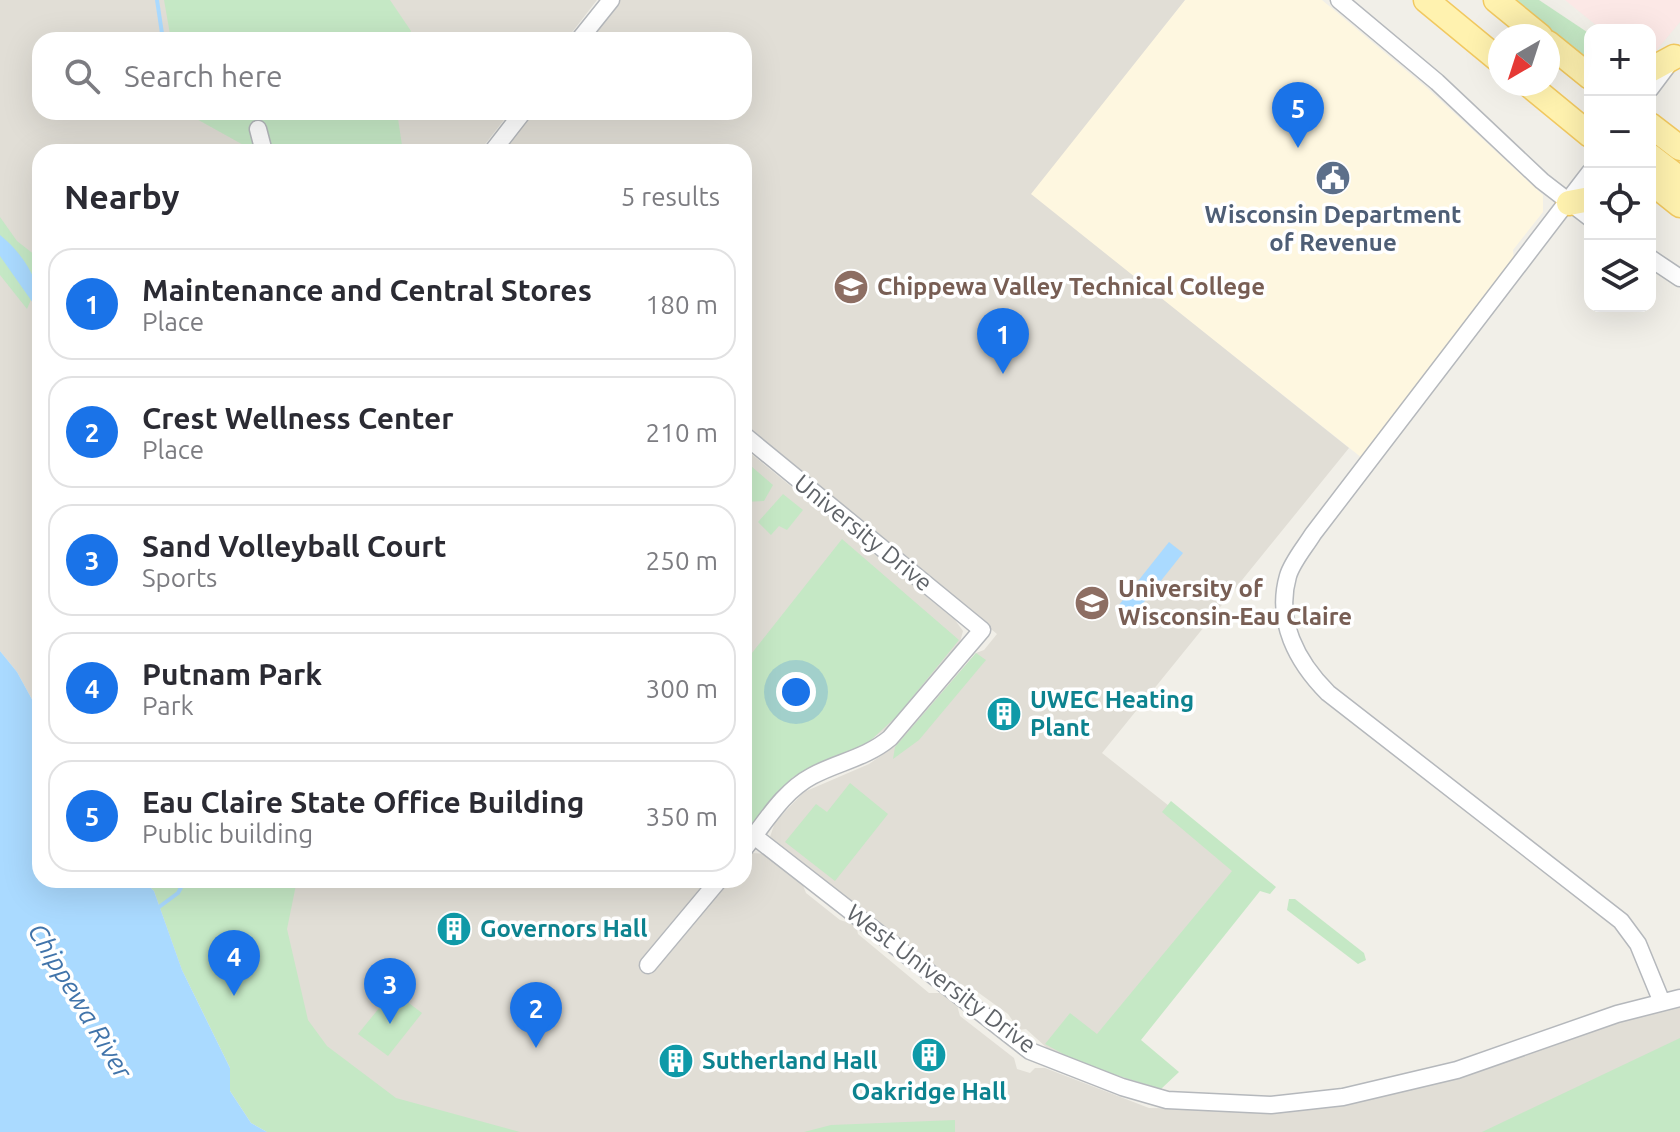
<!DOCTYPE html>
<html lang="en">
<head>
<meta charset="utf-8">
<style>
	body { margin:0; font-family:Ubuntu,sans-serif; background:#f2f2f3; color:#2b2b33 }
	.controls { position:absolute; right:24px; top:24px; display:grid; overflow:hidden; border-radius:16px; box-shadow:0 8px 32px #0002 }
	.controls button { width:72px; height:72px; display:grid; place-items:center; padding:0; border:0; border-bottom:2px solid #e1e1e2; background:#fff; color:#2b2b33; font:40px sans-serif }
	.compass { position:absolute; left:1488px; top:24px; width:72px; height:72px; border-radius:50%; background:#fff; box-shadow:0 8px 32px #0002; rotate:219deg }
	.you { position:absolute; left:796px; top:692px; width:28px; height:28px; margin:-20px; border:6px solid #fff; border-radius:50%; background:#1a73e8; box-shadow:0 0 0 12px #1a73e833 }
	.badge { display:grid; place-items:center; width:52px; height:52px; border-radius:50%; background:#1a73e8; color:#fff; font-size:26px; font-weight:700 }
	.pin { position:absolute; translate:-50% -66px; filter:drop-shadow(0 2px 4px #0008) }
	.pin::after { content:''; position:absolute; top:42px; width:28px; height:24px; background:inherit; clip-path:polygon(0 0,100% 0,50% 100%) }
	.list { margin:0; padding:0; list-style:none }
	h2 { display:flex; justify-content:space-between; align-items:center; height:104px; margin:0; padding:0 32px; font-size:34px }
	h2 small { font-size:26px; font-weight:400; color:#7c7c81 }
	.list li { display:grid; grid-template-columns:52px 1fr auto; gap:24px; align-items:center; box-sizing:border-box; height:112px; margin:0 16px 16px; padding:0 16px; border:2px solid #e1e1e2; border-radius:24px }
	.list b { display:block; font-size:30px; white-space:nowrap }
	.list p { margin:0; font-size:26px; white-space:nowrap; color:#7c7c81 }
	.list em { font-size:26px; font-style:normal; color:#7c7c81 }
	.icon { flex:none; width:44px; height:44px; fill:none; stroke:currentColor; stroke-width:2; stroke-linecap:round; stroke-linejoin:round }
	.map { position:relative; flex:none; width:1680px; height:1132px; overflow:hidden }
	.search { position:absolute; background:#fff; box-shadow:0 8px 32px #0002; left:32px; top:32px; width:720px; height:88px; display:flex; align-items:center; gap:20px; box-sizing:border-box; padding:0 28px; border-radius:24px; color:#7c7c81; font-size:30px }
	.panel { position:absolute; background:#fff; box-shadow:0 8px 32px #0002; left:32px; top:144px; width:720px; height:744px; border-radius:24px }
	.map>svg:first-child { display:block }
	.commercial { fill:#fef7e0 }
	.education { fill:#e1ded6 }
	.medical { fill:#fce8e6 }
	.green { fill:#c5e8c5 }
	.water { fill:#aadaff }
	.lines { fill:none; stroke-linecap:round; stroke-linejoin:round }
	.stream { stroke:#aadaff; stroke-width:4 }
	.street-casing { stroke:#b5b8bc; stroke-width:19 }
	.primary-casing { stroke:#f2c960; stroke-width:27 }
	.street { stroke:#fff; stroke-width:16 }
	.primary { stroke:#fff2af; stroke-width:24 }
	.labels { text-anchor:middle; stroke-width:7; stroke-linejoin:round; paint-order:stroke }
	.service-label { font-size:24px; font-weight:bold; fill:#4e5e75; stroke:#fff }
	.education-label { font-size:24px; font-weight:bold; fill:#785e54; stroke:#fff; text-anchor:start }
	.street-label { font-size:24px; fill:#5f6368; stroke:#fff }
	.culture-label { font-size:24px; font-weight:bold; fill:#0d838f; stroke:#fff; text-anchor:start }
	.water-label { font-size:26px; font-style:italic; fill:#4174aa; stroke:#fff }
</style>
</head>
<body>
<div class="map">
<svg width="1680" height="1132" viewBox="0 0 1680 1132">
	<rect width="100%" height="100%" fill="#f1efe8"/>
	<path class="commercial" d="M1185,0h137l105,88 116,107v17l-30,38 1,10 -152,198 -332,-264z"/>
	<g class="education">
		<path d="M0,0h597l-31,40h-526v72h470l-31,40h-439v562l-23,-42 -17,-21z"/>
		<path d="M619,0h566l-154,194 318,254 -247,305 157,124 -177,187 -35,-16 -21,-19 -7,1 -11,-16 -36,-26 -17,-1 -185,-150 5,-15 29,-30 65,-28 26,-18 81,-93 8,-3 13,-16 -253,-209v-273h-242l31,-40h211v-72h-156z"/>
		<path d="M744,448l211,172 8,11 -3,11 -64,80 -43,30 -60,25 -49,55z"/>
		<path d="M752,853l14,1 36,29 4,10 34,27 16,5 2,9 71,59h12l16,12 3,11 54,42 3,11 13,4 5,-5h10l104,40 137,2 122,-20 63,-17 124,-46 85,-21v126h-1413l-85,-162 -28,-79 -11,-11h601v-18z"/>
	</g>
	<path class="medical" d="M1565,0h115v22l-30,36v-28h-48z"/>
	<g class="green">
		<path d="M164,0h226l21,31 -3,9h-237z"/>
		<path d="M1508,0h31l51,34v33z"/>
		<path d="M184,112h213l6,40h-147z"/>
		<path d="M0,217l17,24 23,18v20l-13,30 -27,-34z"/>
		<path d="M744,460l29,25 -9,16 -20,1z"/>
		<path d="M783,494l20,16 -16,20 -8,-4 -8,9 -13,-13z"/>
		<path d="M842,539l117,101 -62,76 -26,24 -18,12 -60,25 -49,55v-169z"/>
		<path d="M976,653l10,7 -67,80 -26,19 2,-12z"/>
		<path d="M850,783l38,31 -53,67 -50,-39 31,-38 11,8z"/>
		<path d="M1171,801l105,86 -6,7 -10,-3 -119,149 38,32 -18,17 -78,-24 -38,-21 25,-31 27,21 135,-163 -70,-59z"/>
		<path d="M143,880h154l-10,49 21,91 19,26 69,52 124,34h-253l-16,-9 -21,-32v-23l-48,-98 -28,-79z"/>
		<path d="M1289,899h6l69,54 2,7 -8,4 -71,-54z"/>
		<path d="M393,991l29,22 -34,43 -30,-22z"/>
		<path d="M1680,1038v94h-198z"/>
		<path d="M955,1120v12h-151l27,-7z"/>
	</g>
	<g class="water">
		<path d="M0,235c22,18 40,44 40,73l-7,-5 -33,-47z"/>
		<path d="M1169,542l14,11 -54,68 -14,-11z"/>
		<path d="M0,651l17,21 23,42v166h103l11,11 28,79 48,98v23l21,32 16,9h-267z"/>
	</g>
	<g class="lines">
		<g class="stream">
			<path d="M157,0l6,40"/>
			<path d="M155,910l23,-17 7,-13"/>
		</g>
		<defs>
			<g id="street">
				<path d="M1339,0l98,82 105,99 48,37"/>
				<path d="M579,40l32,-40"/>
				<path d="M1650,89l18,-24"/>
				<path d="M258,129l6,23"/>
				<path d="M492,152l31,-40"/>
				<path d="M1590,172l-277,362c-8,13 -21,28 -25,42 -13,45 9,86 40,117l293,228 17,23 23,56"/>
				<path d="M1650,258l30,20"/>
				<path d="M744,435l238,195 -92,108c-24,20 -52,24 -78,38 -30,16 -47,47 -68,73"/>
				<path d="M754,836l276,215 92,36 45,13 104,5 72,-8 114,-27 160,-56 63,-16"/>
				<path d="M648,965l71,-85"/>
			</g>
			<g id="primary">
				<path d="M1426,0l74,61"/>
				<path d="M1496,0l44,36"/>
				<path d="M1548,43l42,34"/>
				<path d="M1650,70l24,-13"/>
				<path d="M1528,84l62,51"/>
				<path d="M1650,125l30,23"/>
				<path d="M1650,156l30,23"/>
				<path d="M1650,181l30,24"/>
				<path d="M1569,203l21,-4"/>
			</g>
		</defs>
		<use href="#street" class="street-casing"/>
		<use href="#primary" class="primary-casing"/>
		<use href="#street" class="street"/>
		<use href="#primary" class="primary"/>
	</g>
	<defs>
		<symbol id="civic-disc" viewBox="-11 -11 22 22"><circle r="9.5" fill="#5c6f8a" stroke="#fff"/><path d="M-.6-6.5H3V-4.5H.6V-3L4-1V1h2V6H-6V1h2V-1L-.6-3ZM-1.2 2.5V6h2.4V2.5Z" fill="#fff"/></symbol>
		<symbol id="university-disc" viewBox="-11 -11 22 22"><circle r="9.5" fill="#8d6e63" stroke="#fff"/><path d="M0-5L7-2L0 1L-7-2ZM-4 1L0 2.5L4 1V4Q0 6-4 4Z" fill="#fff"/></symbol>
		<symbol id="building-disc" viewBox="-11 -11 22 22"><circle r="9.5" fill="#0f9aa8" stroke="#fff"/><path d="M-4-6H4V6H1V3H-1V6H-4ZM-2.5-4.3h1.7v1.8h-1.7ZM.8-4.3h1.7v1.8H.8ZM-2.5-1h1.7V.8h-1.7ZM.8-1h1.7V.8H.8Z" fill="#fff"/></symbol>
	</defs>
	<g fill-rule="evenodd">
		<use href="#civic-disc" x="1313" y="158" width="40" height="40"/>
		<use href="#university-disc" x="831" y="267" width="40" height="40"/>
		<use href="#university-disc" x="1072" y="583" width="40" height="40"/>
		<use href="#building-disc" x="984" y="694" width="40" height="40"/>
		<use href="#building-disc" x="434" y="909" width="40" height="40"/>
		<use href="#building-disc" x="909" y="1035" width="40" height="40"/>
		<use href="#building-disc" x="656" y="1041" width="40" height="40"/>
	</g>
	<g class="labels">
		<g class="service-label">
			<text x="1333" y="223">Wisconsin Department<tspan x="1333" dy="28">of Revenue</tspan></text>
		</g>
		<g class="education-label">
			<text x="877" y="295">Chippewa Valley Technical College</text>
			<text x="1118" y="597">University of<tspan x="1118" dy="28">Wisconsin-Eau Claire</tspan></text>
		</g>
		<g class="street-label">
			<text transform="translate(863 533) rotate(39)" y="8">University Drive</text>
			<text transform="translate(941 979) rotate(37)" y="8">West University Drive</text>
		</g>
		<g class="culture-label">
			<text x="1030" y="708">UWEC Heating<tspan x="1030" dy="28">Plant</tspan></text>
			<text x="480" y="937">Governors Hall</text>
			<text x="702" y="1069">Sutherland Hall</text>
			<text x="929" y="1100" text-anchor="middle">Oakridge Hall</text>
		</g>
		<g class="water-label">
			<text transform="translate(80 1001) rotate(59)" y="9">Chippewa River</text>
		</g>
	</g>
</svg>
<div class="controls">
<button>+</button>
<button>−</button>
<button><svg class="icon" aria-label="locate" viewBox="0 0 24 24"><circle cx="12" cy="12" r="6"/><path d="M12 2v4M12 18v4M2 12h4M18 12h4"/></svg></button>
<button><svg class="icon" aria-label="layers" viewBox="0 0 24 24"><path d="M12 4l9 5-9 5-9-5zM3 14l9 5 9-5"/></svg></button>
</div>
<svg class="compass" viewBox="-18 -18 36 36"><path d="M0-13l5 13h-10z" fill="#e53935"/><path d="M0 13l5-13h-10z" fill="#7c7c81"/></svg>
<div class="you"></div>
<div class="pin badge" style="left:1003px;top:374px">1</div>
<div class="pin badge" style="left:536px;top:1048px">2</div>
<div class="pin badge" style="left:390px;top:1024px">3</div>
<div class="pin badge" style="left:234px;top:996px">4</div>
<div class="pin badge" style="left:1298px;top:148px">5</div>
<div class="search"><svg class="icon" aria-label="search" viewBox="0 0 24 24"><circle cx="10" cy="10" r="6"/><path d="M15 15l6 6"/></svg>Search here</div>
<section class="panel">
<h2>Nearby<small>5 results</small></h2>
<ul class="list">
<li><span class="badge">1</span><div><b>Maintenance and Central Stores</b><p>Place</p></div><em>180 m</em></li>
<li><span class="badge">2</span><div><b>Crest Wellness Center</b><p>Place</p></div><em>210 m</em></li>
<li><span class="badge">3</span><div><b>Sand Volleyball Court</b><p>Sports</p></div><em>250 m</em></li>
<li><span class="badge">4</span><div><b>Putnam Park</b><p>Park</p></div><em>300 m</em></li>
<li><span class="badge">5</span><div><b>Eau Claire State Office Building</b><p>Public building</p></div><em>350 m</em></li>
</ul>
</section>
</div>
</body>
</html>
